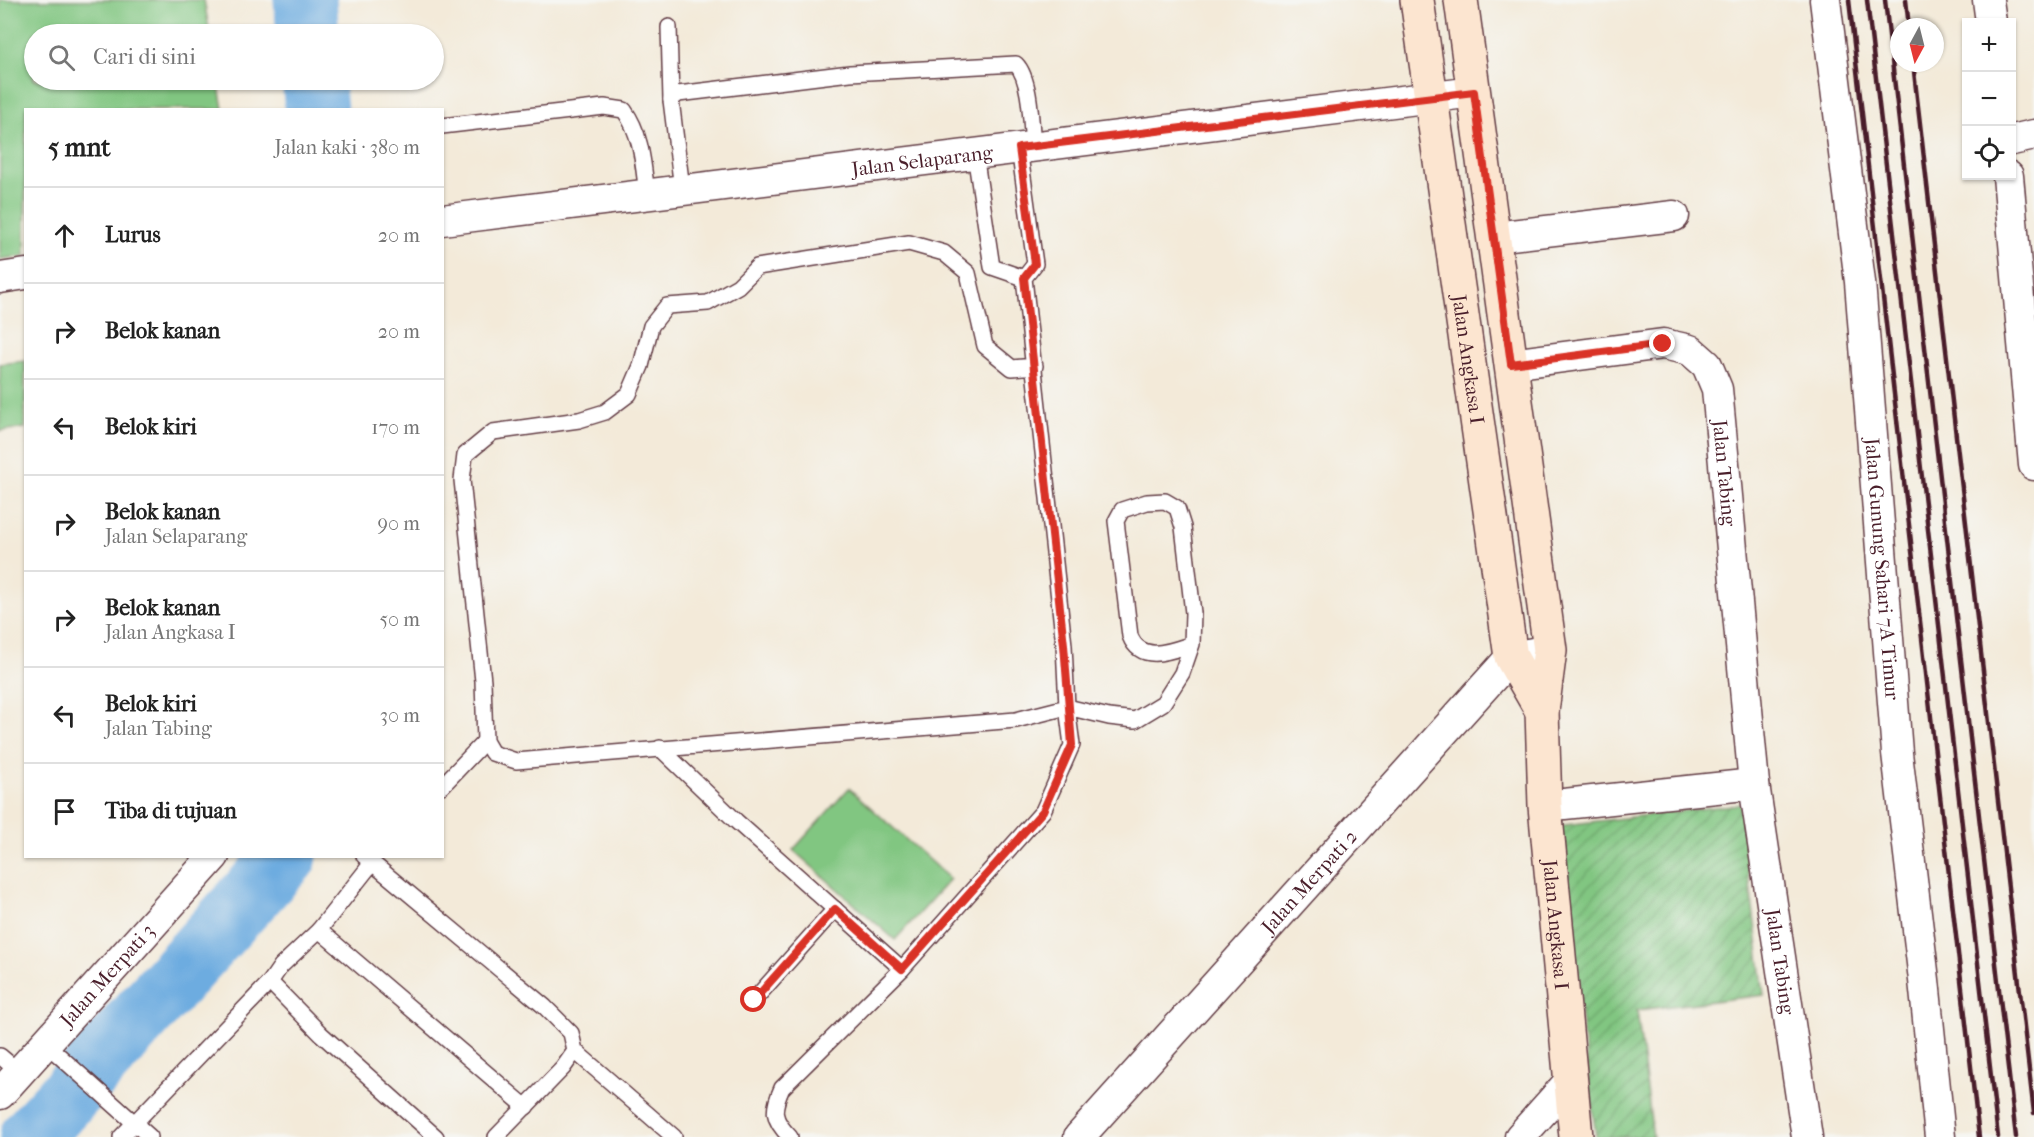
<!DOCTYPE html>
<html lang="id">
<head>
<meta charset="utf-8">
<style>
	body { margin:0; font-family:"IM FELL French Canon",serif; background:#f6f6f6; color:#222 }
	.controls { position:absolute; right:18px; top:18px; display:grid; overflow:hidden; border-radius:0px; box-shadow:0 2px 4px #0004 }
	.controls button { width:54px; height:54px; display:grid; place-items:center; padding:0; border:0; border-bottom:2px solid #e0e0e0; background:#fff; color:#222; font:30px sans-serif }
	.compass { position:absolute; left:1890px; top:18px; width:54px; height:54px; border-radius:50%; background:#fff; box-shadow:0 2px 4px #0004; rotate:187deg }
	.stop { position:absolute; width:18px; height:18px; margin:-14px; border:4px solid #d93025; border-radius:50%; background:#fff }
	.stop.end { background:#d93025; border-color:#fff; box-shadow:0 2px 6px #0008 }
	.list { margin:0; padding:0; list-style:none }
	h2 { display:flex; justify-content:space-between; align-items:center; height:78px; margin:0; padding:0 24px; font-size:26px }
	h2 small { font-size:20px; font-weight:400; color:#767676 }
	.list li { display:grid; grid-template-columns:39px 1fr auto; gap:18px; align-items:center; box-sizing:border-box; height:96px; padding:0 24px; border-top:2px solid #e0e0e0 }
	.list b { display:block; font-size:22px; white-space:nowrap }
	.list p { margin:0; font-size:20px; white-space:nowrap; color:#767676 }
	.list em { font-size:20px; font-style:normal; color:#767676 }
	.icon { flex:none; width:33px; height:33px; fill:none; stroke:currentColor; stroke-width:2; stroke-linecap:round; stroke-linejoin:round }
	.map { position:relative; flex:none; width:2034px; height:1137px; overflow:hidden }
	.search { position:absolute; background:#fff; box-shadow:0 2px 4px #0004; left:24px; top:24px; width:420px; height:66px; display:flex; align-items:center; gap:15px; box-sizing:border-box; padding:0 21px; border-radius:33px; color:#767676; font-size:22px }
	.panel { position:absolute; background:#fff; box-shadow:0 2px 4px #0004; left:24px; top:108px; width:420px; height:750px; border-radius:0px }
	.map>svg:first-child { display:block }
	.green { fill:#81c681; stroke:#667256; stroke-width:1.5 }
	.garden { fill:url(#garden-furrows); stroke:#667256; stroke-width:1.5 }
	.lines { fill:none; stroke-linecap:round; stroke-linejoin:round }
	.river { stroke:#6dace0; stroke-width:63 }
	.lane-casing { stroke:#633d45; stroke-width:18 }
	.street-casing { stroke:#633d45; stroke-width:33 }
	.secondary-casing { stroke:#633d45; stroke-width:36 }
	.lane { stroke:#fff; stroke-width:15 }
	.street { stroke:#fff; stroke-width:30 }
	.secondary { stroke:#fce5d0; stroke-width:33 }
	.rail { stroke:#4a1f2b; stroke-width:4.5 }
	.route { stroke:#d93025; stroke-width:8 }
	.labels { text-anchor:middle; stroke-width:6; stroke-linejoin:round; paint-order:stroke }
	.street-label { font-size:20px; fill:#4a1f2b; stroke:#f6f6f2 }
</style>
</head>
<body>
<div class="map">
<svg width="2034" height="1137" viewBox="0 0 2034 1137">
	<defs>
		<pattern id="garden-furrows" width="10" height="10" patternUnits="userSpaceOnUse" patternTransform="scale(1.5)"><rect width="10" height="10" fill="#81c681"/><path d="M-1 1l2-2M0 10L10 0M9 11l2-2" fill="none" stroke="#6ca06a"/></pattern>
	</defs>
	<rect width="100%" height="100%" fill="#f6f6f2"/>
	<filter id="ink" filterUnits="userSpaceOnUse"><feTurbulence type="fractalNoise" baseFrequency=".0167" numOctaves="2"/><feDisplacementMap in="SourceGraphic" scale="12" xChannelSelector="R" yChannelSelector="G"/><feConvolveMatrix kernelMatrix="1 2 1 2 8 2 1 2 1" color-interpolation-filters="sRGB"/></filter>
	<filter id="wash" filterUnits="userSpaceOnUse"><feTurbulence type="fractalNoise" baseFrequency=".008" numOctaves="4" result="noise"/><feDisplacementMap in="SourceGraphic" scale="24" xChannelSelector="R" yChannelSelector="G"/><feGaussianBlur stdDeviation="1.35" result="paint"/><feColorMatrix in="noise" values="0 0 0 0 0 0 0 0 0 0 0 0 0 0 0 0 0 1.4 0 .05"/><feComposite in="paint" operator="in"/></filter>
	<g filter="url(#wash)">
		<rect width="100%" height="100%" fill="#f3ead9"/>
		<g class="green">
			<path d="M0,0h204l6,34h-176v46h184l5,29 -197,1 -1,146 -25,3z"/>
			<path d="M25,361v67l-25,3v-67z"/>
			<path d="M849,788l101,91 -55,61 -102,-90z"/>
		</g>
		<path class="garden" d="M1740,804l24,191 -127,15 16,127h-57l-39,-311z"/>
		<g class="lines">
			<g class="river">
				<path d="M305,0l3,34"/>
				<path d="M313,80l3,30"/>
				<path d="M31,1137l255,-281"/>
			</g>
		</g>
	</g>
	<g filter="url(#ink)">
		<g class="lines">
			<defs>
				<g id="lane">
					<path d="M669,27l2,73 11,89"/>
					<path d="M671,100l7,-6 172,-21 166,-9c15,15 15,61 17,83"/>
					<path d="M442,126l162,-19 20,3c18,25 19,54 23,84"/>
					<path d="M1019,148l16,116 -11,14 40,367 3,62 -51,13 -500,41 -24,-8 -7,-12 -2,-60 -21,-201 3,-25 28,-23 86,-12 26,-8 24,-18 12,-28 10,-40 16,-20 41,-3 30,-17 19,-19 152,-24 35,10 24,20 17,73 27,22 23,-2"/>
					<path d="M975,154l17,113 32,11"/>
					<path d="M660,748l76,73 166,148 141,-158 29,-66 -5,-38 42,10 26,3 28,-17 19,-30 10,-29 1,-31 -10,-86 -6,-19 -12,-7 -18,1 -25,8 -6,11 14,115c11,28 41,15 62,8"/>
					<path d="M442,786l43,-45"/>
					<path d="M364,856l181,151 26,26 4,18 -12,17 -67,69"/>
					<path d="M319,930l53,-67"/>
					<path d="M754,1000l81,-91"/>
					<path d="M46,1044l104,93"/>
					<path d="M575,1051l99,86"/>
					<path d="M0,1056l19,16"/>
					<path d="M121,1137l149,-155"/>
					<path d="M436,1137l-115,-103 -51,-52 11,-16 38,-36 207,177"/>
					<path d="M790,1137c-18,-18 -18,-27 -8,-49l120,-119"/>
				</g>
				<g id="street">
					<path id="s1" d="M1825,0l35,282 37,471 27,227 16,157"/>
					<path d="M1988,0l3,22"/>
					<path d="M2012,140l22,-5"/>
					<path d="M2008,176l26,289"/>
					<path id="s2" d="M442,220l1032,-128"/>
					<path d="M1494,237l180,-21"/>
					<path d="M0,278l26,-4"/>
					<path id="s3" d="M1511,364l152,-20 27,6 17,15 10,24 37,395 53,353"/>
					<path d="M1545,806l209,-22"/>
					<path id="s4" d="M0,1094l214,-238"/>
					<path id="s5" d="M1079,1137l432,-480 39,-7"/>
					<path d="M1520,1137l50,-56"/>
				</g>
				<g id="secondary">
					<path id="s6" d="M1417,0l94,657 31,54"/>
					<path id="s7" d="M1461,0l89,650 -8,61 3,95 31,331"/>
				</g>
			</defs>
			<use href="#lane" class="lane-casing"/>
			<use href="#street" class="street-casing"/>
			<use href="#secondary" class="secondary-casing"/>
			<use href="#lane" class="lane"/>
			<use href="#street" class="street"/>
			<use href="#secondary" class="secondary"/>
			<g class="rail">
				<path d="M1849,0l130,1137"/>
				<path d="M1867,0l131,1137"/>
				<path d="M1885,0l131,1137"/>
				<path d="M1906,0l3,27"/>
				<path d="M1913,63l121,1050"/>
			</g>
		</g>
	</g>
	<g class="lines" filter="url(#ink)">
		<path class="route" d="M754,1000l81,-91 67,60 141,-158 29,-66 -8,-100 -40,-367 11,-14 -16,-116 455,-56 37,272 152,-20"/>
	</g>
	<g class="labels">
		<g class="street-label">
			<text dy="7" stroke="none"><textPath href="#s2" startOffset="484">Jalan Selaparang</textPath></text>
			<text dy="7" stroke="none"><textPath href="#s6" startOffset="363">Jalan Angkasa I</textPath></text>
			<text dy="7" stroke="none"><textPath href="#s3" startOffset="314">Jalan Tabing</textPath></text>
			<text dy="7" stroke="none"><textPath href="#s1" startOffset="572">Jalan Gunung Sahari 7A Timur</textPath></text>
			<text dy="7" stroke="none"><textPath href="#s5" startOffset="344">Jalan Merpati 2</textPath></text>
			<text dy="7" stroke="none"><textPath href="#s7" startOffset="932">Jalan Angkasa I</textPath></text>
			<text dy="7" stroke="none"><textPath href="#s3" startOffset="806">Jalan Tabing</textPath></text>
			<text dy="7" stroke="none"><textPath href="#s4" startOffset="160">Jalan Merpati 3</textPath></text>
		</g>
	</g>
</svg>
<div class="controls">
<button>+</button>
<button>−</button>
<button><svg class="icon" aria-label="locate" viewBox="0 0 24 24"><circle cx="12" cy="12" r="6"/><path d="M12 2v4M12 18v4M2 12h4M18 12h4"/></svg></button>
</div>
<svg class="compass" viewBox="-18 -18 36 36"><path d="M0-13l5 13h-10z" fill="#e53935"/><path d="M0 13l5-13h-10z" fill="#767676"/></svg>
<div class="stop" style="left:754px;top:1000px"></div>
<div class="stop end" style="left:1663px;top:344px"></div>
<div class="search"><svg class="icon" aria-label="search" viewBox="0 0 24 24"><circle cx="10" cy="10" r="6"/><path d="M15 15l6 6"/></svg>Cari di sini</div>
<section class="panel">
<h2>5 mnt<small>Jalan kaki · 380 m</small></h2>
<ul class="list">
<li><svg class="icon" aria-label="ahead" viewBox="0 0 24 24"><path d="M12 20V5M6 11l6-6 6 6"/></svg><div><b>Lurus</b></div><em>20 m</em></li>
<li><svg class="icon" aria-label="right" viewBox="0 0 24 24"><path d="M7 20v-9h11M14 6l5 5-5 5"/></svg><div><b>Belok kanan</b></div><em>20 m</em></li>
<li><svg class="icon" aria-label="left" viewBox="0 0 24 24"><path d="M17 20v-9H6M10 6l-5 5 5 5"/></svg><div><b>Belok kiri</b></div><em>170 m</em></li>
<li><svg class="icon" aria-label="right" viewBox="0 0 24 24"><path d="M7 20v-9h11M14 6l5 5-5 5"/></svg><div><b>Belok kanan</b><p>Jalan Selaparang</p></div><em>90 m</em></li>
<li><svg class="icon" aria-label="right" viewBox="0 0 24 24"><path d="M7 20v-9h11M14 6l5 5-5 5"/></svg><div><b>Belok kanan</b><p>Jalan Angkasa I</p></div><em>50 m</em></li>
<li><svg class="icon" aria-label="left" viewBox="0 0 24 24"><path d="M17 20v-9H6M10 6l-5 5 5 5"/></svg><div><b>Belok kiri</b><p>Jalan Tabing</p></div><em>30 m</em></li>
<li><svg class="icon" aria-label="arrive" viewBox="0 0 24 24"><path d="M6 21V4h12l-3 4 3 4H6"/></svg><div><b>Tiba di tujuan</b></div></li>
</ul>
</section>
</div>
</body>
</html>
